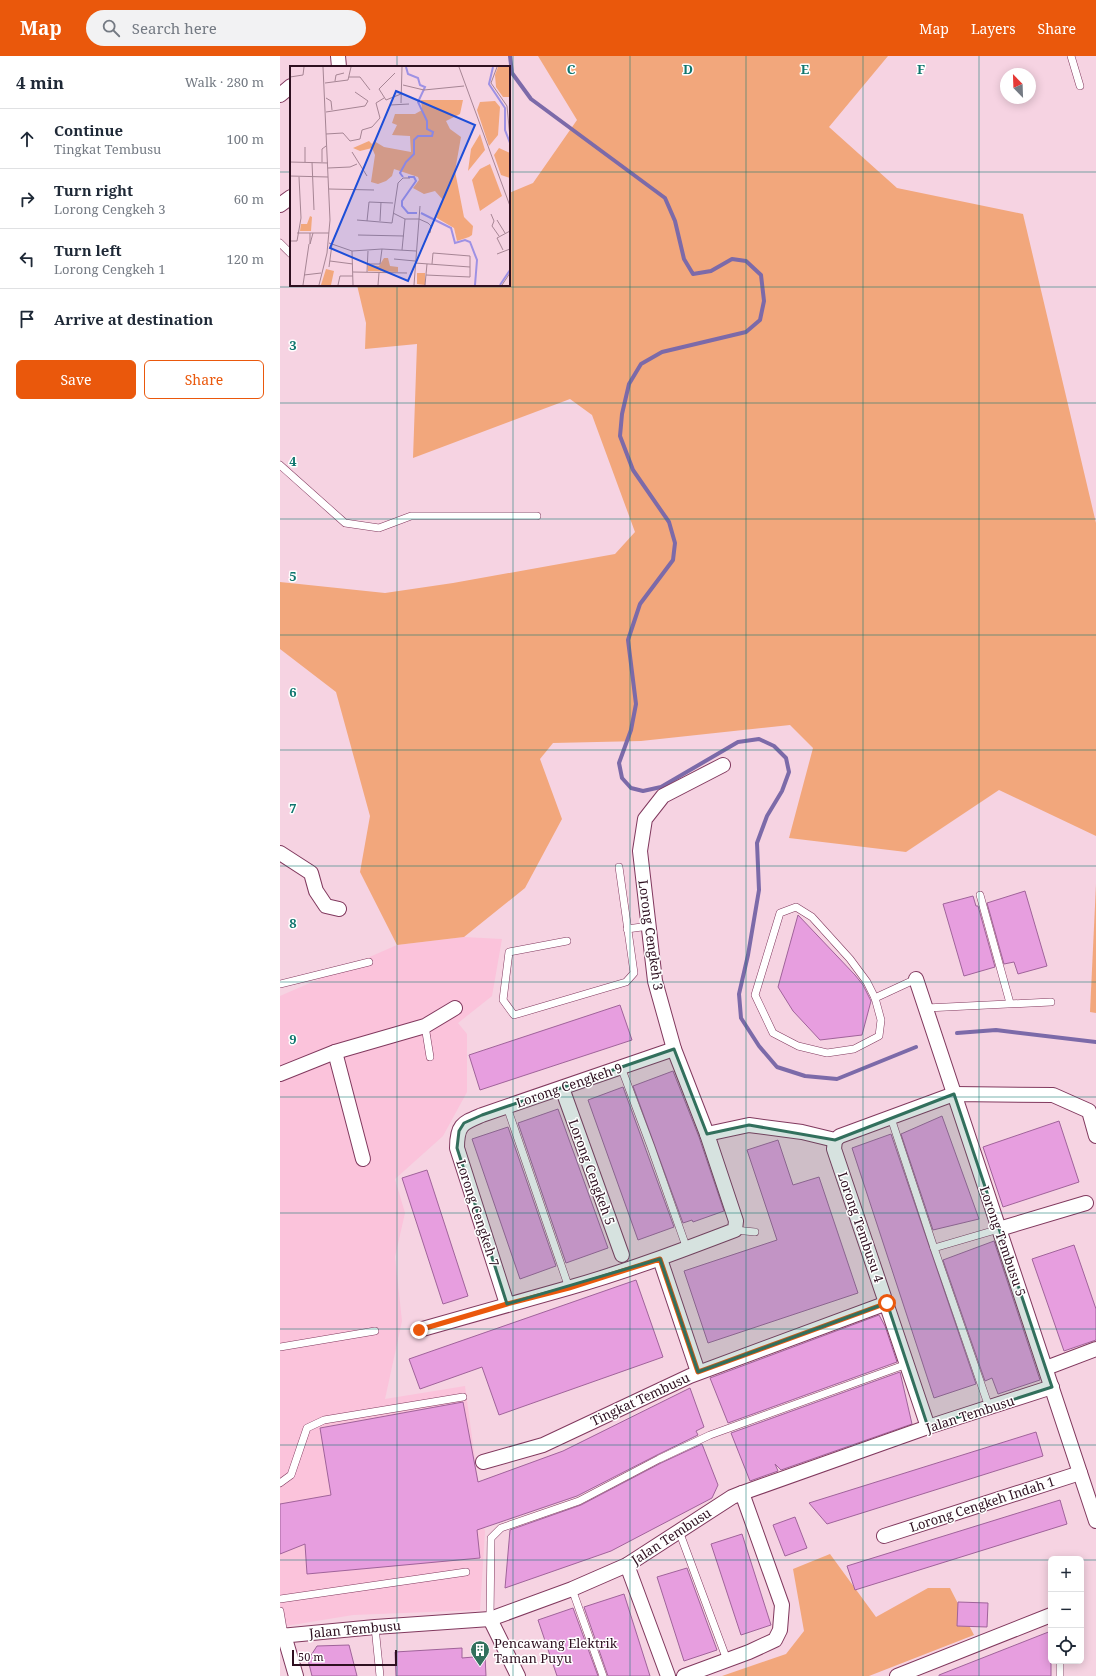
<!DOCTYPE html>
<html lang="en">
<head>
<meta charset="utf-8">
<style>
	body { margin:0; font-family:"Noto Serif",serif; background:#f2f2f3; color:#1f2937 }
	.controls { position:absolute; right:12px; bottom:12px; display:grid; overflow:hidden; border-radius:6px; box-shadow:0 2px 10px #0003 }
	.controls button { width:36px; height:36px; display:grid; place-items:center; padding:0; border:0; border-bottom:1px solid #e0e1e3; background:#fff; color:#1f2937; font:20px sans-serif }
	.compass { position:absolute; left:720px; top:12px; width:36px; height:36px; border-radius:50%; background:#fff; box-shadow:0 2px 10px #0003; rotate:337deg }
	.scale { position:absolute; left:12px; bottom:10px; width:105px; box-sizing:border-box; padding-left:4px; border:2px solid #2e1020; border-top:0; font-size:11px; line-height:14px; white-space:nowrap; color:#2e1020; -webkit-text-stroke:3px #fff; paint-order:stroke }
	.stop { position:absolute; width:12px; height:12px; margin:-9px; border:3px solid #ea580c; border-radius:50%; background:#fff }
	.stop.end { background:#ea580c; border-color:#fff; box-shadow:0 1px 4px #0008 }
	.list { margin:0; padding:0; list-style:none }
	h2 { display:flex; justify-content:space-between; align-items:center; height:52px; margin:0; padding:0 16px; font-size:17px }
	h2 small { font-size:13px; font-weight:400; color:#747a83 }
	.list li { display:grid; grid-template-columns:26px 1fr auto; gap:12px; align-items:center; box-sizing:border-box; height:60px; padding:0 16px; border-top:1px solid #e0e1e3 }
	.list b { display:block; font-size:15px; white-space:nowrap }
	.list p { margin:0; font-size:13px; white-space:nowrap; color:#747a83 }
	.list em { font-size:13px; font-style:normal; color:#747a83 }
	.actions { display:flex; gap:8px; padding:12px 16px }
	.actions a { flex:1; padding:9px 0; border:1px solid #ea580c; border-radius:6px; text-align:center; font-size:14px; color:#ea580c }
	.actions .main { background:#ea580c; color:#fff }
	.icon { flex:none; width:22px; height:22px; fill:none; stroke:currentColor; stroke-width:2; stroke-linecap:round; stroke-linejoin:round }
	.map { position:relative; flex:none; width:816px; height:1620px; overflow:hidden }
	header { display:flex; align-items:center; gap:24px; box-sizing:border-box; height:56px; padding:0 20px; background:#ea580c; color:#fff }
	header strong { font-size:19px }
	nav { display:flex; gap:22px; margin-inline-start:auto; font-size:14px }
	.search { width:280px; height:36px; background:#f2f2f3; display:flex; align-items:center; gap:10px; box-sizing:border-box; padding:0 14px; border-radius:22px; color:#747a83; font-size:15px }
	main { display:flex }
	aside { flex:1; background:#fff }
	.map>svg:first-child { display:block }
	.built { fill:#fbc3db }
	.green { fill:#f2a77c }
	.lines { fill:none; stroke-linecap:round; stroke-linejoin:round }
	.stream { stroke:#7c6aa9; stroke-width:4 }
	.building { fill:#e79edf; stroke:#a0639a }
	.service-casing { stroke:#81395e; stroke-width:8 }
	.minor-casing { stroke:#81395e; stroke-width:16 }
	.service { stroke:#fff; stroke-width:7 }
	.minor { stroke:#fff; stroke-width:14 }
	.route { stroke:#ea580c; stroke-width:5 }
	.marked { fill:#32705d; fill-opacity:0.2; stroke:#32705d; stroke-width:3; stroke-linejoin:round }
	.grid { fill:none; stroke:#0f766e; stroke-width:1; stroke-opacity:0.55 }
	.labels { text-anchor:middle; stroke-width:3; stroke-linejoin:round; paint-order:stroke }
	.street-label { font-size:13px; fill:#2e1020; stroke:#fff }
	.poi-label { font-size:13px; fill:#2e1020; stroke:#fff; text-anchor:start }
	.inset-river { fill:none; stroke:#9e91e4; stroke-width:2 }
	.inset-road { fill:none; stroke:#a68594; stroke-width:1 }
	.view { fill:#1d4ed8; fill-opacity:0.15; stroke:#1d4ed8; stroke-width:2 }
	.inset-edge { fill:none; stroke:#2e1020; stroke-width:2 }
	.grid-label { font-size:13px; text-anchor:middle; font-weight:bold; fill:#0f766e; stroke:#fff; stroke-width:3; stroke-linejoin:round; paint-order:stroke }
</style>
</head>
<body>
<header>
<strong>Map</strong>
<div class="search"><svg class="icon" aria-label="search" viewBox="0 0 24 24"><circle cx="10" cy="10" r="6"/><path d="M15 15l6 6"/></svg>Search here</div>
<nav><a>Map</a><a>Layers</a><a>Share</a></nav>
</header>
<main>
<aside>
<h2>4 min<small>Walk · 280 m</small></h2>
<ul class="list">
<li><svg class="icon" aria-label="ahead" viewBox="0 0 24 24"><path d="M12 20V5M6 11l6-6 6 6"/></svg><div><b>Continue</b><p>Tingkat Tembusu</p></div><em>100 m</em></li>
<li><svg class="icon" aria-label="right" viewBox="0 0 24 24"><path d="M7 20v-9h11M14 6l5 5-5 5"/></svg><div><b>Turn right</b><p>Lorong Cengkeh 3</p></div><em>60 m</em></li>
<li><svg class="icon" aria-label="left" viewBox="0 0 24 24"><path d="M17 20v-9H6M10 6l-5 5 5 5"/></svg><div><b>Turn left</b><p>Lorong Cengkeh 1</p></div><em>120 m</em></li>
<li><svg class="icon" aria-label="arrive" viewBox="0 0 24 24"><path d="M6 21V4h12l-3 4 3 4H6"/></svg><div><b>Arrive at destination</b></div></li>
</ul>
<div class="actions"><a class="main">Save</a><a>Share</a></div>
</aside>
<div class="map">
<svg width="816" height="1620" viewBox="0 0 816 1620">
	<rect width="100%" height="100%" fill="#f6d3e2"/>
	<path class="built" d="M184,881l38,2 -10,57 -34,27 9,11v58l-24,44 -48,43 10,34 -10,44 7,64 -17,78 80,-13 20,146 -5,78 -127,5 -73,12v-631l117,-51z"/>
	<g class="green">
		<path d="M258,0h350l-59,71 68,61 126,26 73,309v313l-97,-46 -93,62 -117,-14 24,-90 -23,-23 -149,16 -88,2 -13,16 22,60 -37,69 -61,49 -67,8 -37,-73 10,-56 -34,-124 -56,-43v-67l105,11 68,-10 162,-29 20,-22 -43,-117 -22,-16 -157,59 4,-114 -52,5 1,-26 -9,-38h152v-92l24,-10 44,-63z"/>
		<path d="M816,828v129l-6,-1z"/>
		<path d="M550,1498l46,63 52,-29h22l24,47 -105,41h-147l64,-22 18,-23 -11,-62z"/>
	</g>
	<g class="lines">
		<g class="stream">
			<path d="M230,0l2,17 19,26 134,99 10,23 9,38 9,15 18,-3 21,-12 14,2 15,14 3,26 -4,19 -14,12 -84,20 -21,12 -12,20 -7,30 -2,22 13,34 36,52 6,21 -2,17 -33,44 -12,36 8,64 -5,26 -12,33 3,15 9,10 12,3 18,-4 77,-45 21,-3 15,7 12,12 3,14 -7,19 -15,25 -10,27 2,47 -11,65 -9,39 2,24 18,28 18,21 28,9 32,3 79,-32"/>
			<path d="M677,977l39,-3 100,12"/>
		</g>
	</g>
	<g class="building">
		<path d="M745,835l22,75 -29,8 -4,-12 -10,2 -17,-61z"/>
		<path d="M693,840l3,10h2l17,61 -31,9 -21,-72z"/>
		<path d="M518,859l57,60 8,10 8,16 -9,34 -42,5 -27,-29 -15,-24z"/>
		<path d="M340,949l12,35 -152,50 -11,-35z"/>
		<path d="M393,1015l26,66 25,74 -31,11 -1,-2 -9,3 -50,-137z"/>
		<path d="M343,1031l51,140 -36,13 -50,-140z"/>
		<path d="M278,1053l50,139 -42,15 -48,-140z"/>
		<path d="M662,1060l37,103 -46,11 -32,-96z"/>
		<path d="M779,1065l20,61 -76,25 -20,-60z"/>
		<path d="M228,1071l48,139 -36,13 -48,-140z"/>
		<path d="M611,1078l85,250 -42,14 -82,-250z"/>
		<path d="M498,1084l15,45 26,-8 39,116 -150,50 -24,-72 93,-31 -30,-90z"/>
		<path d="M147,1114l41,126 -25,8 -41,-126z"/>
		<path d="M714,1185l46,139 -42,14 -6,-16 -7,3 -42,-121z"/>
		<path d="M794,1189l22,64v31l-32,11 -32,-92z"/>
		<path d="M356,1224l27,77 -164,58 -17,-48 -62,22 -11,-30z"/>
		<path d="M599,1259l6,11 12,36 -169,61 -18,-45z"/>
		<path d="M620,1316l12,52 -131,46 -6,-6 3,7 -28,10 -19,-48z"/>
		<path d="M410,1332l14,39 -8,4 2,4 -41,20 -80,41 -100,34 3,28 -173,16 -2,-30 -25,10v-50l51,-9 -11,-67 143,-26 15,80 85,-31z"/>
		<path d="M756,1376l7,24 -216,68 -18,-21z"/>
		<path d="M422,1388l16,41 -6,13 -101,53 -106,37 5,-58 71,-25 80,-42z"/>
		<path d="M780,1444l7,24 -212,66 -8,-24z"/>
		<path d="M515,1461l12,31 -22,8 -12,-31z"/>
		<path d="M462,1478l29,91 -30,10 -30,-91z"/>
		<path d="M407,1512l30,82 -33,11 -27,-84z"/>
		<path d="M344,1538l26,82h-42l-24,-69z"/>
		<path d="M678,1546l30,1 -1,24 -30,-1z"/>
		<path d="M293,1552l25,68h-41l-19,-56z"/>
		<path d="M771,1575v45h-112v-1z"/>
		<path d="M69,1589l8,31h-45l-4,-16 9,-14z"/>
		<path d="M182,1592v10l23,-2 1,20h-90l-1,-24z"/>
	</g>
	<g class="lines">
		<defs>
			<g id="service">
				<path d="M791,0l9,30"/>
				<path d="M0,187l11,11"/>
				<path d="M0,409l65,58 34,5 32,-12h126"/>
				<path d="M700,839l30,108"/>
				<path d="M516,851l16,10 38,42 17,23 8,16 6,22 -2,16 -25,13 -27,4 -29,-7 -25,-13 -18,-38 25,-82z"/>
				<path d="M347,873l22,-3"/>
				<path d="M287,885l-58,11 -6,48 11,15 112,-33 8,-9 -15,-106"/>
				<path d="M0,928l89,-22"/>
				<path d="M595,942l41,-19"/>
				<path d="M646,952l125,-6"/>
				<path d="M145,970l5,31"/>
				<path d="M341,1011l30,80 36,102"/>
				<path d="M227,1051l62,181"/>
				<path d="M611,1062l43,130"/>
				<path d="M455,1174l20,2"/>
				<path d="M0,1291l95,-16"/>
				<path d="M709,1351l-55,-159 65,-19"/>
				<path d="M0,1427l11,-8 16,-47 17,-8 139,-23"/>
				<path d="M399,1475l48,129"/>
				<path d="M292,1533l31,87"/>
				<path d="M0,1543l186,-27"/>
				<path d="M0,1555l4,24"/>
				<path d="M210,1563l1,-81 10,-10 78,-27 80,-42 51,-24 197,-71"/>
				<path d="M95,1571l5,49"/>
				<path d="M780,1620v-15"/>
			</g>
			<g id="minor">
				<path d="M58,0l1,11"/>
				<path d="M0,39l11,-9"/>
				<path d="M0,149l11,-8"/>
				<path d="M0,797l31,20 5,18 10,15 13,3"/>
				<path d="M636,923l180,542"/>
				<path d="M55,996l28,107"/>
				<path d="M0,1018l55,-22 90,-26 30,-18"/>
				<path d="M282,1032l60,167"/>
				<path d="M427,1078l42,-9 53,7 33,8 5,-4 114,-42 99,1 36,16 7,25"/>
				<path d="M555,1084l-1,9 94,278"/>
				<path d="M719,1173l87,-26"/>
				<path d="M380,1203l38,113"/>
				<path d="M227,1248l-50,-156c0,-24 6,-25 25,-33l192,-66"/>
				<path d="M139,1274c50,-14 100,-28 149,-42 57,-16 112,-37 167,-58l1,-9 -29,-87 -33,-85 -19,-68 -15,-130 5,-32 18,-23 60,-31"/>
				<path d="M766,1312l50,-19"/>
				<path d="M203,1406l60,-17 147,-69 197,-73"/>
				<path d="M604,1480l196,-63"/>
				<path d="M347,1509l41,111"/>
				<path d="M210,1563l28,57"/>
				<path d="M4,1579l12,41"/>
				<path d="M0,1580l95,-9 115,-8 82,-30 55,-24 105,-68 10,-4 186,-66 124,-40"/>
				<path d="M404,1620l65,-24 26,-12 5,-10 2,-25 -40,-112"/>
				<path d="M617,1620l154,-61"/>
			</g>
		</defs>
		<use href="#service" class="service-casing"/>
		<use href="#minor" class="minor-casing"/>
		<use href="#service" class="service"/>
		<use href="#minor" class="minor"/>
	</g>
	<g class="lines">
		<path class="route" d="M139,1274l88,-26 62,-16 91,-29 38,113 189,-69"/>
	</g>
	<path class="marked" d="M394,993l33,85 42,-9 86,15 119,-46 98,293 -124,40 -41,-124 -189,69 -38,-113 -153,45 -50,-156 2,-17 5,-8 18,-8z"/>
	<path class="grid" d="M117,0v11M233,0v1620M350,0v1620M466,0v1620M583,0v1620M699,0v1620M0,116h11M229,116h587M117,229v1391M0,231h816M0,347h816M0,463h816M0,579h816M0,694h816M0,810h816M0,926h816M0,1041h816M0,1157h816M0,1273h816M0,1389h816M0,1504h771M801,1504h15"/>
	<defs>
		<symbol id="building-pin" viewBox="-11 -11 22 30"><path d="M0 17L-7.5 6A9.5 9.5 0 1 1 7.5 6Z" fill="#32705d" stroke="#fff"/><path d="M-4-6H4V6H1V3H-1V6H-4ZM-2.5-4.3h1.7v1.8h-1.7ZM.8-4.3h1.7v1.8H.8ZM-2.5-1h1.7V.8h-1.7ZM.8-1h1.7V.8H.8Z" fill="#fff"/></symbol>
	</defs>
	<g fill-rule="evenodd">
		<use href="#building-pin" x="189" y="1583" width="22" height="30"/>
	</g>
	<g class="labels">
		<g class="street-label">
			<text transform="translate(371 879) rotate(82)" y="5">Lorong Cengkeh 3</text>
			<text transform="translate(289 1029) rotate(-19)" y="5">Lorong Cengkeh 9</text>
			<text transform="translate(312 1116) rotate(70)" y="5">Lorong Cengkeh 5</text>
			<text transform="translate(198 1157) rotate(72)" y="5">Lorong Cengkeh 7</text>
			<text transform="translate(581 1171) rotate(71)" y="5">Lorong Tembusu 4</text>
			<text transform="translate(723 1185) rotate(71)" y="5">Lorong Tembusu 5</text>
			<text transform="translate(360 1343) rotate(-25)" y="5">Tingkat Tembusu</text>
			<text transform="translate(690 1358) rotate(-18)" y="5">Jalan Tembusu</text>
			<text transform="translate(702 1448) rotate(-18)" y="5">Lorong Cengkeh Indah 1</text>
			<text transform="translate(391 1480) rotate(-33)" y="5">Jalan Tembusu</text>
			<text transform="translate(75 1573) rotate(-5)" y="5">Jalan Tembusu</text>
		</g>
		<g class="poi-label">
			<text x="214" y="1592">Pencawang Elektrik<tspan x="214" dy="15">Taman Puyu</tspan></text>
		</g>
	</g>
	<g transform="translate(10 10)">
		<rect width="220" height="220" fill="#f6d3e2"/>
		<path d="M208,1h12v30h-7l-7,-10 -1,-12zM131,34h42l-3,14 -14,7 4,8 11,8 -6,34 9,46 9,9 -1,9 -3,2 -12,4 -3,-13 -19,-11 8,-17 -8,-9 -11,3 -11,-6 6,-8 -1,-3 -24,-8 -2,7 -6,5 -8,3 -7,-2 4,-27 -3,-7 -12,3 -7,-3 16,-7 3,3 2,-3 10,6 27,5 -1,-16 -18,-1 5,-10 -5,-2 3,-9h20l7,-4zM205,35l5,6 -2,28 -9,11 -12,-36 3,-8zM190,68l5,16 -17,21 3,-22zM209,82l11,5v25l-9,-3 -7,-20zM200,98l12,32 -22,15 -8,-31 8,-11zM20,150l2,1 -1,14h-11l1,-7h6zM94,192h4l2,8 8,1v5l-30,-1v-6l11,1zM36,203l8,2 -3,14h-10zM127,207h8v12l-8,-1z" fill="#f2a77c"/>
		<path class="inset-river" d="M203,1l-4,17 16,24v22l5,13M113,111l-3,-4 6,-11 8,-8v-14l4,-4h14l1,-4 -6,-3v-8l-9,-19 7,-15 -5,-2 -2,-7 -10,-4 -2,-7M118,111h6l2,4 -14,20v5l6,7h9M131,147l30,15 4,15 10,-3 5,2 7,18 -2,25M210,219l10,-15"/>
		<path class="inset-road" d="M169,1l51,139M207,1l-6,16 16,23 3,32M105,7l-16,16 7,11 15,-6M0,11l13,-2 1,-8M59,11h11l10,13M45,15l1,-6 8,-2M35,17l23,-3 3,-13M113,19l21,5 40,-4M36,32l5,3 1,9M111,37l1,-36M100,39l19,-1M36,46l39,-6 3,-5 -13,-9M36,68l17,-1 7,8 10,-2 2,-9 10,-3 8,-9 -4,-15 8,-5M62,86l15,24M0,96l38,1M0,96v-15M15,96v-15M22,96l2,48M32,96v-13l4,-3M38,102l22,-1 7,-3M0,110l38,1M39,123l45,1M103,147l12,6h14l9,4 3,3 -1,7M201,148l3,7 -2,5 7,10M67,154l35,3 6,-40 5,-5h7M207,154l8,13M77,155l2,-19 24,1M90,155l1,-19M7,167h32M20,167v11l3,-11M68,169l46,1M0,175h7l4,-23 -2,-41M39,177l23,8 30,-2 34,2M112,184l3,-31M213,184l-6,-12 13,-7M62,185l1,34M207,188l13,-5M104,193l21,2M40,195l23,3M125,197l55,4M77,198h13l2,-15M39,201l3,-23M63,206l54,1M77,206l1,-21M14,209l17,-2M136,209l44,2v-21l-37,-3 -1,11M13,219l6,-41M29,219l8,-32 3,-33 -7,-153M48,219l2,-9h13M88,219l1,-12M124,219l6,-79M135,219l2,-21M212,219l8,-12"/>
		<path class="view" d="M106,25l79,34 -67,156 -78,-33z"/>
		<rect width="220" height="220" class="inset-edge"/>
	</g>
	<g class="grid-label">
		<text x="291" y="18">C</text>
		<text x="408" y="18">D</text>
		<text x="525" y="18">E</text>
		<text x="641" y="18">F</text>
		<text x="13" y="294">3</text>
		<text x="13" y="410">4</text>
		<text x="13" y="525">5</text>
		<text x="13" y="641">6</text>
		<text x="13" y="757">7</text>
		<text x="13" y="872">8</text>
		<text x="13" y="988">9</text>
	</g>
</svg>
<div class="controls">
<button>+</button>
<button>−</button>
<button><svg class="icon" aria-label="locate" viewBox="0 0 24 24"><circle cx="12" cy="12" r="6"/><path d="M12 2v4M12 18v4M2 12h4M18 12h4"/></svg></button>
</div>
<svg class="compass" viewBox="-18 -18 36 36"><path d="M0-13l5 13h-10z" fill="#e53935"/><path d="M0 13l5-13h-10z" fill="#747a83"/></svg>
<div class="scale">50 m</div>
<div class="stop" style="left:607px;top:1247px"></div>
<div class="stop end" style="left:139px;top:1274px"></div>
</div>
</main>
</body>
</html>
